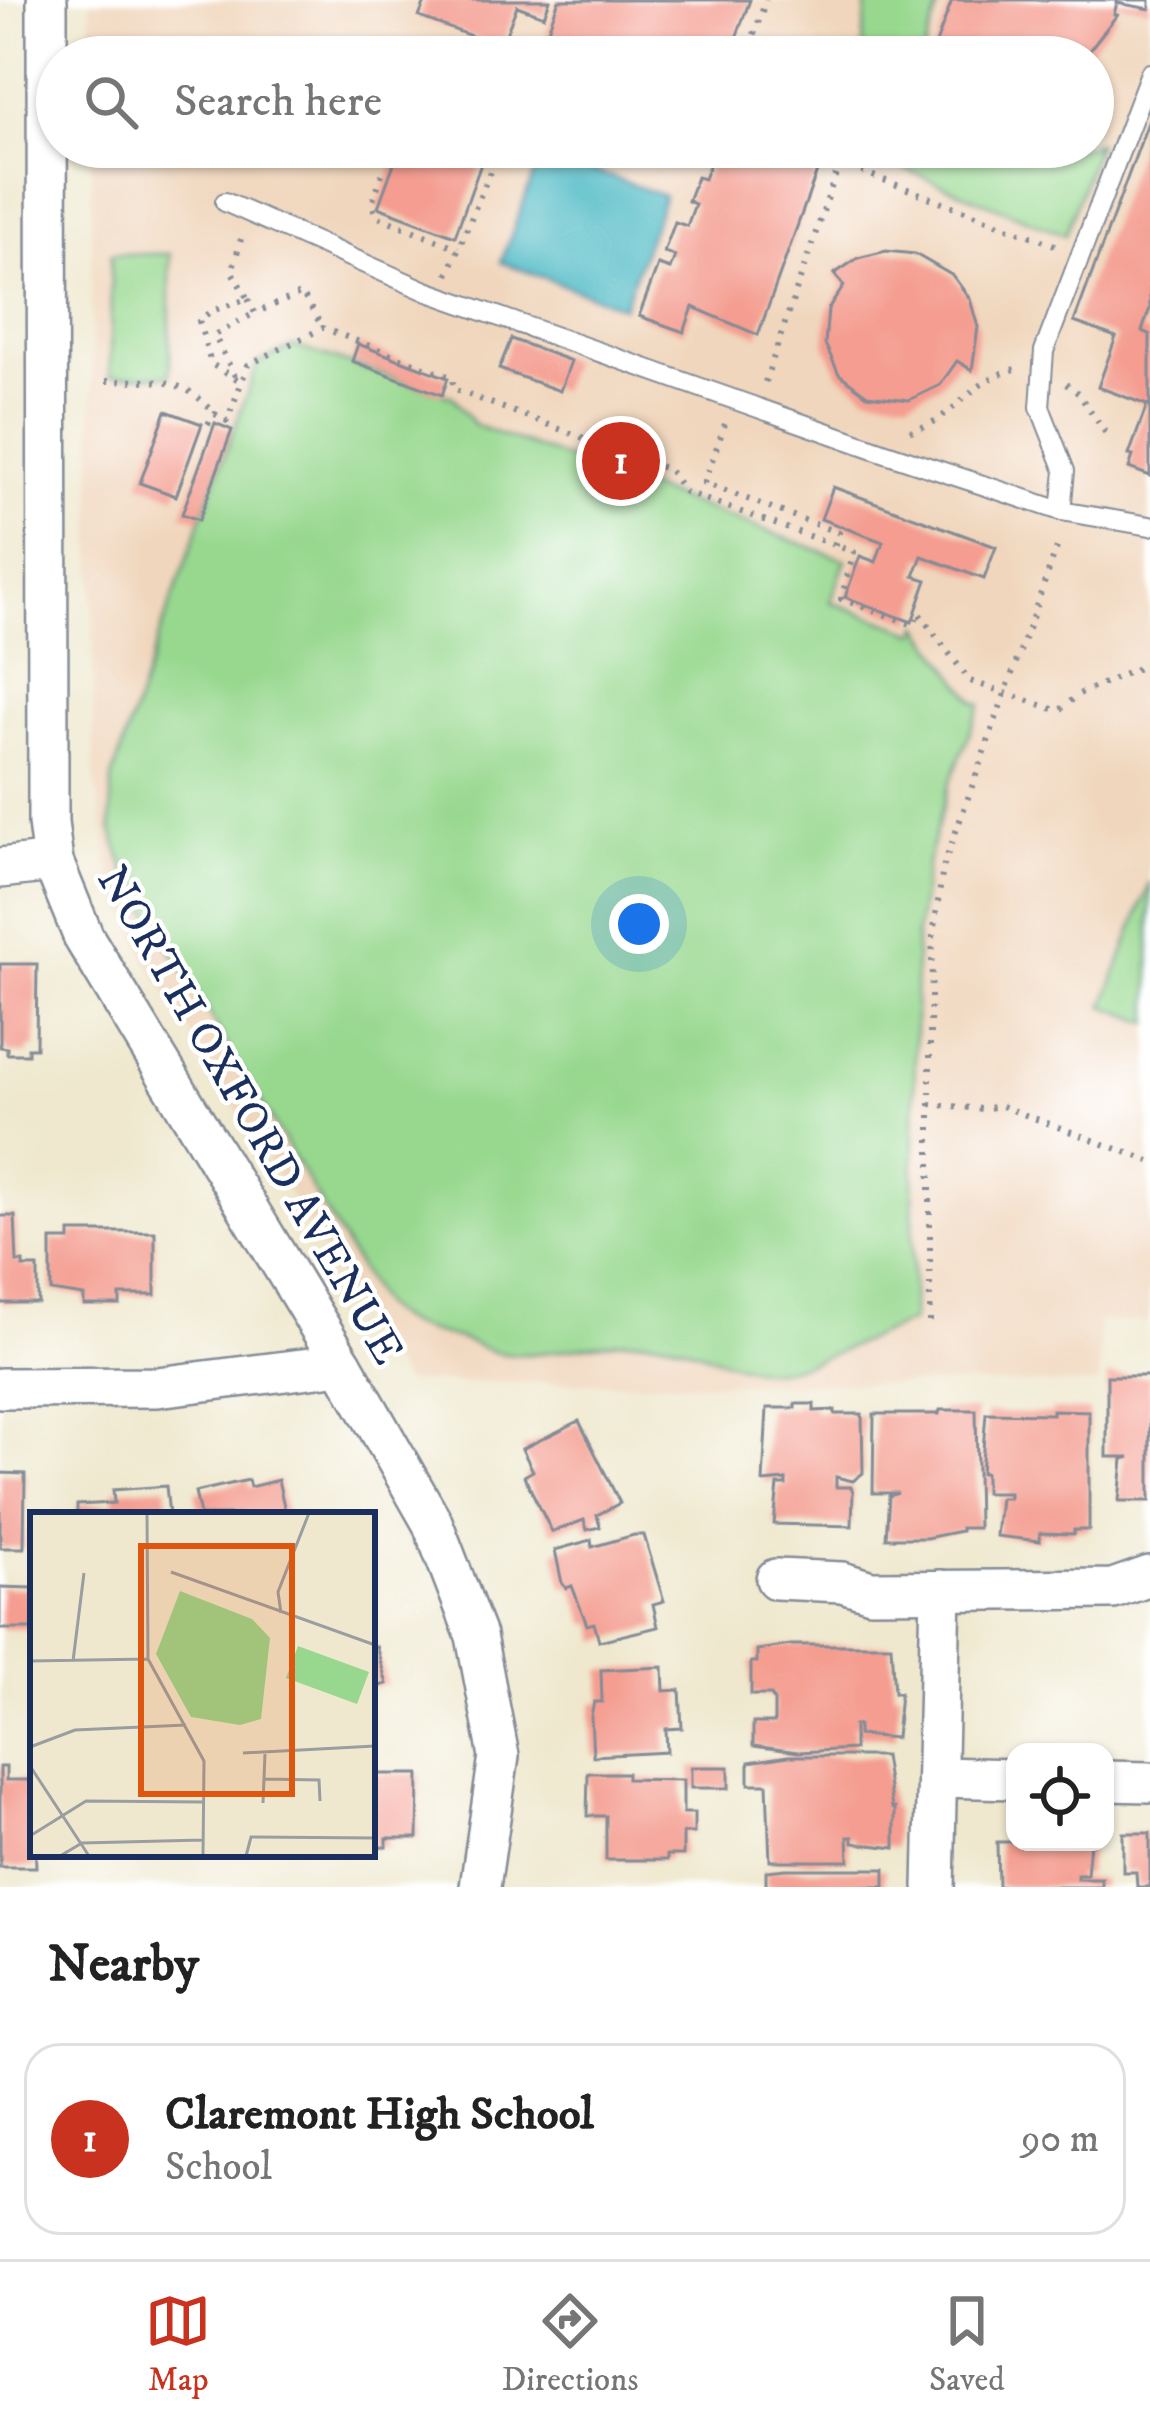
<!DOCTYPE html>
<html lang="en">
<head>
<meta charset="utf-8">
<style>
	body { margin:0; font-family:"IM FELL DW Pica",serif; background:#f6f6f6; color:#222 }
	.controls { position:absolute; right:36px; bottom:36px; display:grid; overflow:hidden; border-radius:24px; box-shadow:0 3px 9px #0004 }
	.controls button { width:108px; height:108px; display:grid; place-items:center; padding:0; border:0; border-bottom:3px solid #e0e0e0; background:#fff; color:#222; font:60px sans-serif }
	.you { position:absolute; left:639px; top:924px; width:42px; height:42px; margin:-30px; border:9px solid #fff; border-radius:50%; background:#1a73e8; box-shadow:0 0 0 18px #1a73e833 }
	.badge { display:grid; place-items:center; width:78px; height:78px; border-radius:50%; background:#c8321e; color:#fff; font-size:39px; font-weight:700 }
	.pin { position:absolute; translate:-50% -50%; border:6px solid #fff; box-shadow:0 3px 12px #0006 }
	.list { margin:0; padding:0; list-style:none }
	h2 { display:flex; justify-content:space-between; align-items:center; height:156px; margin:0; padding:0 48px; font-size:51px }
	h2 small { font-size:39px; font-weight:400; color:#767676 }
	.list li { display:grid; grid-template-columns:78px 1fr auto; gap:36px; align-items:center; box-sizing:border-box; height:192px; margin:0 24px 24px; padding:0 24px; border:3px solid #e0e0e0; border-radius:36px }
	.list b { display:block; font-size:45px; white-space:nowrap }
	.list p { margin:0; font-size:39px; white-space:nowrap; color:#767676 }
	.list em { font-size:39px; font-style:normal; color:#767676 }
	.icon { flex:none; width:66px; height:66px; fill:none; stroke:currentColor; stroke-width:2; stroke-linecap:round; stroke-linejoin:round }
	.map { position:relative; flex:none; width:1150px; height:1887px; overflow:hidden }
	.search { position:absolute; background:#fff; box-shadow:0 3px 9px #0004; left:36px; right:36px; top:36px; height:132px; display:flex; align-items:center; gap:30px; box-sizing:border-box; padding:0 42px; border-radius:66px; color:#767676; font-size:45px }
	.sheet { height:372px; background:#fff }
	nav { display:flex; justify-content:space-around; align-items:center; box-sizing:border-box; height:168px; border-top:3px solid #e0e0e0; background:#fff; font-size:33px; color:#767676 }
	nav a { display:grid; justify-items:center; gap:6px }
	nav .on { color:#c8321e }
	.map>svg:first-child { display:block }
	.built { fill:#f0d6bc }
	.green { fill:#97d88e; stroke:#598476; stroke-width:3 }
	.water { fill:#4ab8c3; stroke:#327490; stroke-width:3 }
	.building { fill:#f49d90 }
	.lines { fill:none; stroke-linecap:round; stroke-linejoin:round }
	.service-casing { stroke:#858c96; stroke-width:22 }
	.minor-casing { stroke:#858c96; stroke-width:44 }
	.path { stroke:#858c96; stroke-width:6; stroke-dasharray:3 9; stroke-linecap:butt }
	.service { stroke:#fff; stroke-width:18 }
	.minor { stroke:#fff; stroke-width:39 }
	.labels { text-anchor:middle; stroke-width:9; stroke-linejoin:round; paint-order:stroke }
	.street-label { font-size:45px; fill:#1b2f5e; stroke:#fff }
	.inset-road { fill:none; stroke:#9a9ea1; stroke-width:3 }
	.view { fill:#de5710; fill-opacity:0.15; stroke:#de5710; stroke-width:6 }
	.inset-edge { fill:none; stroke:#1b2f5e; stroke-width:6 }
</style>
</head>
<body>
<div class="map">
<svg width="1150" height="1887" viewBox="0 0 1150 1887">
	<rect width="100%" height="100%" fill="#fff"/>
	<filter id="ink" filterUnits="userSpaceOnUse"><feTurbulence type="fractalNoise" baseFrequency=".00833" numOctaves="2"/><feDisplacementMap in="SourceGraphic" scale="24" xChannelSelector="R" yChannelSelector="G"/><feConvolveMatrix kernelMatrix="1 2 1 2 8 2 1 2 1" color-interpolation-filters="sRGB"/></filter>
	<filter id="wash" filterUnits="userSpaceOnUse"><feTurbulence type="fractalNoise" baseFrequency=".004" numOctaves="4" result="noise"/><feDisplacementMap in="SourceGraphic" scale="48" xChannelSelector="R" yChannelSelector="G"/><feGaussianBlur stdDeviation="2.7" result="paint"/><feColorMatrix in="noise" values="0 0 0 0 0 0 0 0 0 0 0 0 0 0 0 0 0 1.4 0 .05"/><feComposite in="paint" operator="in"/></filter>
	<g filter="url(#wash)">
		<rect width="100%" height="100%" fill="#efe8ce"/>
		<path class="built" d="M90,0h1060v1322l-51,-1v63l-696,-2 -256,-421 -37,-95 -16,-90 -3,-629h1002v-90h-1002z"/>
		<g class="green">
			<path d="M867,0h74l-19,57h-60z"/>
			<path d="M1093,142l5,1 -33,92 -202,-83v-5h230z"/>
			<path d="M111,254h59v121l-60,1z"/>
			<path d="M294,346l159,51 21,28 372,135 -15,42 86,31 3,-7 54,75 7,3 -32,81 -22,79 -11,71 -4,386c-33,13 -96,43 -128,48 -46,7 -81,-23 -123,-28 -53,-6 -103,16 -155,13 -20,-1 -32,-12 -51,-16 -33,-9 -47,-9 -74,-32l-255,-433 -15,-45 1,-49 45,-137 101,-279z"/>
			<path d="M1150,882v141l-46,-17z"/>
		</g>
		<path class="water" d="M542,152l122,44 -41,111 -122,-45z"/>
		<g id="blocks">
			<g class="building">
				<path d="M426,0h124l-6,16 -27,-10 -16,41 -82,-30z"/>
				<path d="M559,0h191l-21,57h-158l1,-4 -29,-10z"/>
				<path d="M952,0h198v9l-33,-6 -3,11 3,1 -33,42h-153z"/>
				<path d="M1150,117v191l-8,23 8,3v142l-21,-8 4,-12 -4,-1 18,-50 -49,-18 18,-50 -42,-15z"/>
				<path d="M400,147h87l-32,89 -77,-29z"/>
				<path d="M724,147h91l-4,12 9,4 -62,172 -65,-28 -9,25 -45,-16 19,-51 12,4 5,-13 -11,-4 11,-30 12,4 8,-22 -7,-3 9,-24 7,2 7,-19 7,3z"/>
				<path d="M886,251l29,3 38,22 17,23 8,28 -6,43 -15,-9 -17,24 -31,15 -42,-5 -28,-21 -14,-30 3,-35 16,-23 -10,-12 24,-16z"/>
				<path d="M511,339l60,22 -11,30 -61,-22z"/>
				<path d="M358,344l90,34 -6,17 -90,-34z"/>
				<path d="M166,411l36,13 -26,72 -36,-13z"/>
				<path d="M215,423l17,7 -33,90 -17,-6z"/>
				<path d="M833,487l163,60 -12,32 -62,-23 -8,20 13,4 -15,42 -67,-25 15,-41 16,6 7,-20 -62,-23z"/>
				<path d="M0,964h37l-1,84h-8v6h-21v-6l-7,-1z"/>
				<path d="M0,1216h15l2,46h6v5h15v36h-38z"/>
				<path d="M70,1232h85v63h-35v10h-36v-9l-33,-5v-51h19z"/>
				<path d="M1107,1376h43v125h-31l4,-42 7,-2h-23z"/>
				<path d="M795,1404h19v7l21,-1v4h27l1,59 -10,8 -17,-4v10h15l2,5 -1,34 -78,-2 4,-39h8v-5l-23,2 4,-74h28z"/>
				<path d="M940,1410h36l2,118h-17v3l-35,7h-40l3,-42 9,-3h-25l1,-79h65z"/>
				<path d="M1052,1410l37,1v119h-15v4l-34,-1v8l-44,-5 4,-38h9v-5h-24v-20h-4l5,-60 66,1z"/>
				<path d="M579,1421l41,82 -23,12 3,12 -13,3 -3,-10 -32,12 -28,-56 9,-5 -11,-22z"/>
				<path d="M0,1473l25,1 -1,74h-24z"/>
				<path d="M248,1480l2,7 28,-7 8,35h-86l-5,-23z"/>
				<path d="M166,1486l3,29h-92v-10l37,-2 -1,-13z"/>
				<path d="M634,1535h10l20,66 -11,3 5,23 -59,14 -5,-18 -7,2 -15,-39 -6,2 -4,-5 -7,-33 36,-10 1,7z"/>
				<path d="M0,1587l33,1v41h-33z"/>
				<path d="M791,1645h100l3,48h6l-4,45 -38,-3v-10h-4v24l-56,3 -45,-6v-23h21v-22l-3,-6h-20v-33h6v-12z"/>
				<path d="M376,1646l11,38 -15,4v-41z"/>
				<path d="M663,1667l1,24 16,-1 2,38 -16,1 1,23 -74,4 -2,-40 3,-14h8l-1,-32z"/>
				<path d="M788,1756h96l8,52h3v40l-42,-5v-6h-5l1,24h-79l-3,-77h-18v-22z"/>
				<path d="M0,1767h6v13h27l3,87h-36z"/>
				<rect x="691" y="1767" width="38" height="21"/>
				<path d="M588,1773h39v6l56,1v33h11v20h-11v22h-16v5h-61v-44h-19z"/>
				<path d="M372,1774h47l-1,64h-31v9h-15z"/>
				<path d="M1123,1833h27v54h-13l-1,-15h-13z"/>
				<path d="M997,1842h93l-3,33h-10v4h25v8h-104z"/>
				<path d="M786,1869h99v18h-119v-16z"/>
			</g>
		</g>
	</g>
	<g filter="url(#ink)">
		<use href="#blocks" fill-opacity="0" stroke="#858c96" stroke-width="3"/>
		<g class="lines">
			<defs>
				<g id="service">
					<path d="M225,202l201,89 460,162 175,58 89,15"/>
					<path d="M1061,511l4,-40 -25,-64 4,-56 106,-278"/>
				</g>
				<g id="minor">
					<path d="M47,0l1,823 5,39 31,76 258,426 90,158 44,114 23,120 -19,131"/>
					<path d="M0,868l53,-6"/>
					<path d="M0,1388l157,-1 185,-23"/>
					<path d="M776,1579l66,3 29,9 242,-2 37,-13"/>
					<path d="M939,1777l76,2"/>
					<path d="M1105,1781l45,1"/>
					<path d="M934,1887l7,-297"/>
				</g>
			</defs>
			<use href="#service" class="service-casing"/>
			<use href="#minor" class="minor-casing"/>
			<g class="path">
				<path d="M746,57l20,-57"/>
				<path d="M610,147l61,15 12,-15"/>
				<path d="M839,163l221,84"/>
				<path d="M382,174l-10,30 4,12 82,32"/>
				<path d="M241,239l-9,33 16,27 -37,12 -12,10 12,43 31,18"/>
				<path d="M448,275l52,-128"/>
				<path d="M248,299l7,14 47,-20 21,35"/>
				<path d="M235,376l-21,-41 41,-22"/>
				<path d="M106,381c48,0 76,-6 109,33"/>
				<path d="M765,382l80,-235"/>
				<path d="M1066,384l12,9 29,42"/>
				<path d="M208,424l7,-10 12,7 21,-56 75,-37 130,50v11l216,81 16,22 169,60 -13,47 73,26 4,-13 52,69 89,30 20,-17 71,-31"/>
				<path d="M725,424l-21,59 135,50 -4,12"/>
				<path d="M910,431c47,-11 57,-52 110,-63"/>
				<path d="M930,1104l52,5 19,-3 149,55"/>
				<path d="M930,1322v-296l3,-91 10,-67 117,-329"/>
			</g>
			<use href="#service" class="service"/>
			<use href="#minor" class="minor"/>
		</g>
	</g>
	<g class="labels">
		<g class="street-label">
			<text transform="translate(252 1114) rotate(60)" y="16">NORTH OXFORD AVENUE</text>
		</g>
	</g>
	<g transform="translate(30 1512)">
		<rect width="345" height="345" fill="#efe8ce"/>
		<path d="M150,79l72,28 18,19 -9,81 -21,6 -49,-8 -35,-63zM268,134l71,26 -12,32 -71,-26z" fill="#97d88e"/>
		<path class="inset-road" d="M117,1l1,146 56,102 -1,95M141,60l204,73M251,101l-3,-21 31,-79M0,149l118,-2M43,149l11,-88M0,235l45,-17 111,-5M213,241l132,-7M0,254l59,90M234,267l55,1 1,21M233,291l2,-49M0,324l56,-35 117,1M30,344l22,-13 121,-3M216,344l5,-19 124,1"/>
		<path class="view" d="M111,34h151v248h-151z"/>
		<rect width="345" height="345" class="inset-edge"/>
	</g>
</svg>
<div class="controls">
<button><svg class="icon" aria-label="locate" viewBox="0 0 24 24"><circle cx="12" cy="12" r="6"/><path d="M12 2v4M12 18v4M2 12h4M18 12h4"/></svg></button>
</div>
<div class="you"></div>
<div class="pin badge" style="left:621px;top:461px">1</div>
<div class="search"><svg class="icon" aria-label="search" viewBox="0 0 24 24"><circle cx="10" cy="10" r="6"/><path d="M15 15l6 6"/></svg>Search here</div>
</div>
<section class="sheet">
<h2>Nearby<small></small></h2>
<ul class="list">
<li><span class="badge">1</span><div><b>Claremont High School</b><p>School</p></div><em>90 m</em></li>
</ul>
</section>
<nav>
<a class="on"><svg class="icon" aria-label="map" viewBox="0 0 24 24"><path d="M3 6l6-2 6 2 6-2v14l-6 2-6-2-6 2zM9 4v14M15 6v14"/></svg>Map</a>
<a><svg class="icon" aria-label="directions" viewBox="0 0 24 24"><path d="M12 3l9 9-9 9-9-9zM9 14v-3h6M13 9l2 2-2 2"/></svg>Directions</a>
<a><svg class="icon" aria-label="saved" viewBox="0 0 24 24"><path d="M7 4h10v16l-5-4-5 4z"/></svg>Saved</a>
</nav>
</body>
</html>
